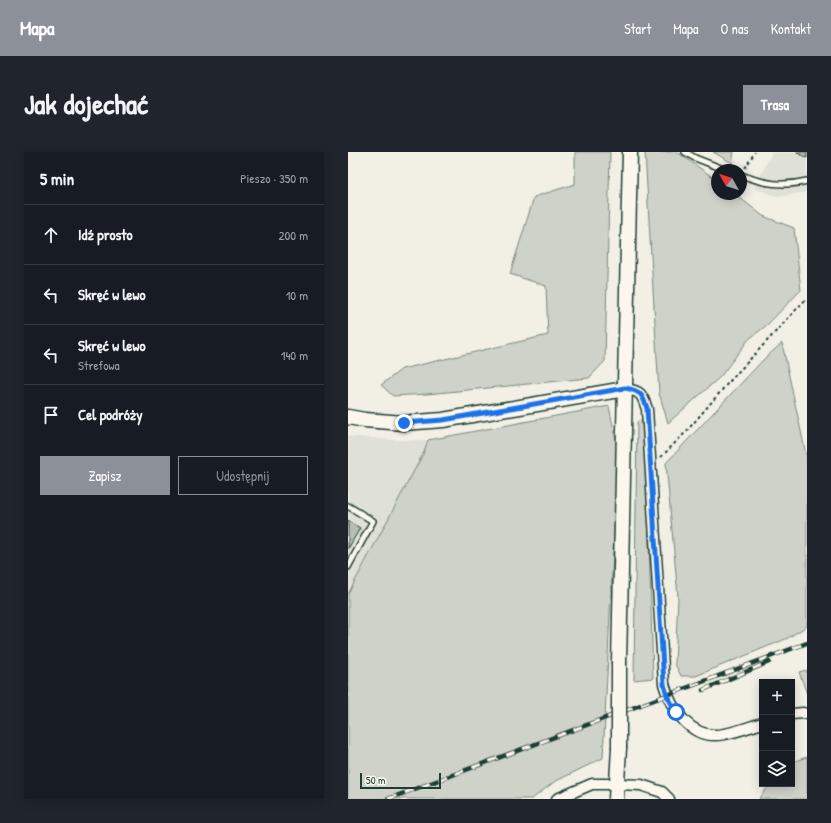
<!DOCTYPE html>
<html lang="pl">
<head>
<meta charset="utf-8">
<style>
	body { margin:0; font-family:"Patrick Hand",sans-serif; background:#20242c; color:#f1f3f6 }
	.controls { position:absolute; right:12px; bottom:12px; display:grid; overflow:hidden; border-radius:0px; box-shadow:0 2px 10px #0003 }
	.controls button { width:36px; height:36px; display:grid; place-items:center; padding:0; border:0; border-bottom:1px solid #363941; background:#171b24; color:#f1f3f6; font:20px sans-serif }
	.compass { position:absolute; left:363px; top:12px; width:36px; height:36px; border-radius:50%; background:#171b24; box-shadow:0 2px 10px #0003; rotate:309deg }
	.scale { position:absolute; left:12px; bottom:10px; width:81px; box-sizing:border-box; padding-left:4px; border:2px solid #1f3d34; border-top:0; font-size:11px; line-height:14px; white-space:nowrap; color:#1f3d34; -webkit-text-stroke:3px #fbf7ec; paint-order:stroke }
	.stop { position:absolute; width:12px; height:12px; margin:-9px; border:3px solid #1a73e8; border-radius:50%; background:#fff }
	.stop.end { background:#1a73e8; border-color:#fff; box-shadow:0 1px 4px #0008 }
	.list { margin:0; padding:0; list-style:none }
	h2 { display:flex; justify-content:space-between; align-items:center; height:52px; margin:0; padding:0 16px; font-size:17px }
	h2 small { font-size:13px; font-weight:400; color:#9ea1a6 }
	.list li { display:grid; grid-template-columns:26px 1fr auto; gap:12px; align-items:center; box-sizing:border-box; height:60px; padding:0 16px; border-top:1px solid #363941 }
	.list b { display:block; font-size:15px; white-space:nowrap }
	.list p { margin:0; font-size:13px; white-space:nowrap; color:#9ea1a6 }
	.list em { font-size:13px; font-style:normal; color:#9ea1a6 }
	.actions { display:flex; gap:8px; padding:12px 16px }
	.actions a { flex:1; padding:9px 0; border:1px solid #8c9099; border-radius:0px; text-align:center; font-size:14px; color:#8c9099 }
	.actions .main { background:#8c9099; color:#fff }
	.icon { flex:none; width:22px; height:22px; fill:none; stroke:currentColor; stroke-width:2; stroke-linecap:round; stroke-linejoin:round }
	.map { position:relative; flex:none; width:459px; height:647px; overflow:hidden; border-radius:0px }
	header { display:flex; align-items:center; gap:24px; box-sizing:border-box; height:56px; padding:0 20px; background:#8c9099; color:#fff }
	header strong { font-size:19px }
	nav { display:flex; gap:22px; margin-inline-start:auto; font-size:14px }
	.intro { display:flex; align-items:center; justify-content:space-between; box-sizing:border-box; height:96px; padding:0 24px }
	h1 { margin:0; font-size:28px }
	.button { padding:10px 18px; border-radius:0px; background:#8c9099; color:#fff; font-size:14px; font-weight:700 }
	main { display:flex; gap:24px; padding:0 24px }
	aside { flex:1; background:#171b24; border-radius:0px; box-shadow:0 2px 10px #0003 }
	.map>svg:first-child { display:block }
	.built { fill:#e0e1d6 }
	.green { fill:#cfd2c8; stroke:#77887e }
	.building { fill:#b7beb3; stroke:#1f3d34 }
	.lines { fill:none; stroke-linecap:round; stroke-linejoin:round }
	.lane-casing { stroke:#1f3d34; stroke-width:8 }
	.street-casing { stroke:#1f3d34; stroke-width:13 }
	.secondary-casing { stroke:#1f3d34; stroke-width:17 }
	.path { stroke:#1f3d34; stroke-width:2; stroke-dasharray:3 3; stroke-linecap:butt }
	.lane { stroke:#fbf7ec; stroke-width:5 }
	.street { stroke:#fbf7ec; stroke-width:10 }
	.secondary { stroke:#fbf7ec; stroke-width:14 }
	.rail-casing { stroke:#1f3d34; stroke-width:4.5 }
	.rail { stroke:#fbf7ec; stroke-width:3; stroke-dasharray:9; stroke-linecap:butt }
	.secondary-bridge-casing { stroke:#1f3d34; stroke-width:17; stroke-linecap:butt }
	.secondary-bridge { stroke:#fbf7ec; stroke-width:14 }
	.route { stroke:#1a73e8; stroke-width:5 }
</style>
</head>
<body>
<header>
<strong>Mapa</strong>
<nav><a>Start</a><a>Mapa</a><a>O nas</a><a>Kontakt</a></nav>
</header>
<div class="intro"><h1>Jak dojechać</h1><a class="button">Trasa</a></div>
<main>
<aside>
<h2>5 min<small>Pieszo · 350 m</small></h2>
<ul class="list">
<li><svg class="icon" aria-label="ahead" viewBox="0 0 24 24"><path d="M12 20V5M6 11l6-6 6 6"/></svg><div><b>Idź prosto</b></div><em>200 m</em></li>
<li><svg class="icon" aria-label="left" viewBox="0 0 24 24"><path d="M17 20v-9H6M10 6l-5 5 5 5"/></svg><div><b>Skręć w lewo</b></div><em>10 m</em></li>
<li><svg class="icon" aria-label="left" viewBox="0 0 24 24"><path d="M17 20v-9H6M10 6l-5 5 5 5"/></svg><div><b>Skręć w lewo</b><p>Strefowa</p></div><em>140 m</em></li>
<li><svg class="icon" aria-label="arrive" viewBox="0 0 24 24"><path d="M6 21V4h12l-3 4 3 4H6"/></svg><div><b>Cel podróży</b></div></li>
</ul>
<div class="actions"><a class="main">Zapisz</a><a>Udostępnij</a></div>
</aside>
<div class="map">
<svg width="459" height="647" viewBox="0 0 459 647">
	<rect width="100%" height="100%" fill="#f2f0e5"/>
	<filter id="ink" filterUnits="userSpaceOnUse"><feTurbulence type="fractalNoise" baseFrequency=".025" numOctaves="2"/><feDisplacementMap in="SourceGraphic" scale="8" xChannelSelector="R" yChannelSelector="G"/><feConvolveMatrix kernelMatrix="1 2 1 2 8 2 1 2 1" color-interpolation-filters="sRGB"/></filter>
	<g filter="url(#ink)">
		<g class="built">
			<path d="M424,0h35v40l-29,5 -24,-9z"/>
			<path d="M0,284l46,4h34l-5,14 -75,140z"/>
		</g>
		<g class="green">
			<path d="M227,0h35l-5,209 -16,17 -162,16 -34,2 -12,-11 21,-16 146,-34 -2,-49 -36,-12 24,-77 41,-13z"/>
			<path d="M297,0h32l40,28v14h18l28,22 31,12 7,62 -34,35 -18,14 -29,38 -52,46 -9,-30z"/>
			<path d="M365,0h21l-2,11z"/>
			<path d="M434,191l25,116v167l-19,12 -92,38h-15l-6,-12 3,-67 -12,-134 98,-104z"/>
			<path d="M261,254l9,44 -15,308 -49,24 -22,17h-184v-205l75,-140 5,-14z"/>
			<path d="M295,266l4,53 6,207 -19,2 3,-258z"/>
			<path d="M459,518v24l-8,-22z"/>
			<path d="M459,605v42h-48l11,-15h22v-22z"/>
		</g>
		<g class="building">
			<path d="M448,0h11v6z"/>
			<path d="M0,369l12,7 -12,21z"/>
		</g>
		<g class="lines">
			<defs>
				<g id="lane">
					<path d="M337,0l10,6 31,12"/>
					<path d="M393,23c24,9 41,12 66,6"/>
					<path d="M0,354l25,15 -25,46"/>
				</g>
				<g id="street">
					<path d="M277,237c16,2 17,5 22,20l17,275c7,26 28,57 60,50 13,-2 25,-7 38,-11"/>
					<path d="M444,562l11,-1 4,1"/>
					<path d="M209,647l35,-15h25l24,1 21,7 7,7"/>
				</g>
				<g id="secondary">
					<path d="M0,265l17,3 39,3 39,-3 182,-31"/>
					<path d="M271,510l11,-510"/>
					<path d="M268,647l3,-51"/>
				</g>
			</defs>
			<use href="#lane" class="lane-casing"/>
			<use href="#street" class="street-casing"/>
			<use href="#secondary" class="secondary-casing"/>
			<g class="path">
				<path d="M397,16l10,-16"/>
				<path d="M313,305l24,-24 43,-50 79,-85"/>
			</g>
			<use href="#lane" class="lane"/>
			<use href="#street" class="street"/>
			<use href="#secondary" class="secondary"/>
			<defs>
				<g id="rail">
					<path d="M355,538l66,-28"/>
					<path d="M40,647l419,-156"/>
				</g>
			</defs>
			<use href="#rail" class="rail-casing"/>
			<use href="#rail" class="rail"/>
			<defs>
				<path id="secondary-bridge" d="M271,596v-86"/>
			</defs>
			<use href="#secondary-bridge" class="secondary-bridge-casing"/>
			<use href="#secondary-bridge" class="secondary-bridge"/>
		</g>
	</g>
	<g class="lines" filter="url(#ink)">
		<path class="route" d="M56,271l39,-3 182,-32c16,3 17,6 22,20l17,276 3,11 9,17"/>
	</g>
</svg>
<div class="controls">
<button>+</button>
<button>−</button>
<button><svg class="icon" aria-label="layers" viewBox="0 0 24 24"><path d="M12 4l9 5-9 5-9-5zM3 14l9 5 9-5"/></svg></button>
</div>
<svg class="compass" viewBox="-18 -18 36 36"><path d="M0-13l5 13h-10z" fill="#e53935"/><path d="M0 13l5-13h-10z" fill="#9ea1a6"/></svg>
<div class="scale">50 m</div>
<div class="stop" style="left:328px;top:560px"></div>
<div class="stop end" style="left:56px;top:271px"></div>
</div>
</main>
</body>
</html>
